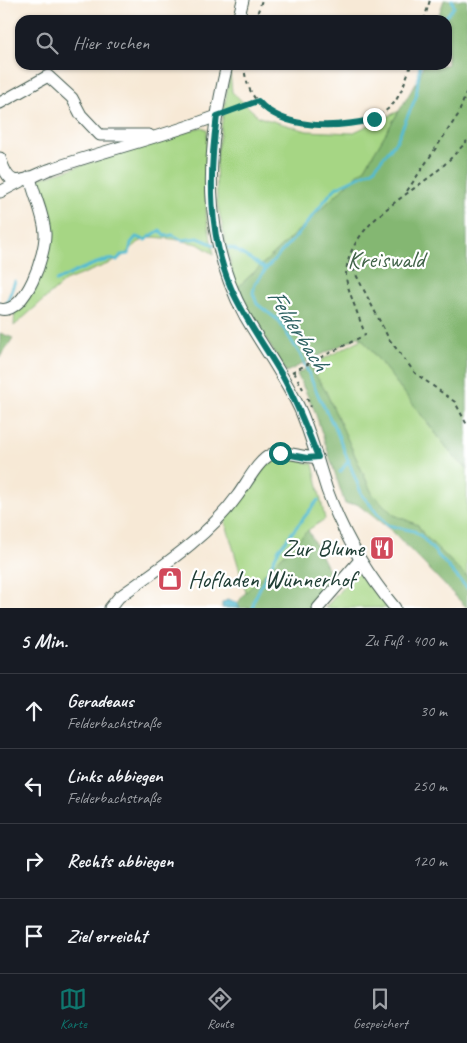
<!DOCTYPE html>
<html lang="de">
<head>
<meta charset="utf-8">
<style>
	body { margin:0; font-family:Caveat,sans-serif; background:#242831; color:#f1f3f6 }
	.stop { position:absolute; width:15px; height:15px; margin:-11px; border:4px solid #0f766e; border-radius:50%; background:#fff }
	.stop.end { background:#0f766e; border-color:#fff; box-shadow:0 1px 5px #0008 }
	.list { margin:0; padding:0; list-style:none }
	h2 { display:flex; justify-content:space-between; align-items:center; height:65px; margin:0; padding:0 20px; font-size:21px }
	h2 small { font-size:16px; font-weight:400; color:#9ea1a6 }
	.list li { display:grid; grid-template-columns:32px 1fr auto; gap:15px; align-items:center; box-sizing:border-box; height:75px; padding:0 20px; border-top:1px solid #363941 }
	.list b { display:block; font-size:19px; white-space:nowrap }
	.list p { margin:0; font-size:16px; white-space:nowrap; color:#9ea1a6 }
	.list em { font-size:16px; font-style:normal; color:#9ea1a6 }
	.icon { flex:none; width:28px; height:28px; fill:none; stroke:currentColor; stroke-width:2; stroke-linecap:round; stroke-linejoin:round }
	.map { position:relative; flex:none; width:467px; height:608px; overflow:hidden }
	.search { position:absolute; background:#171b24; box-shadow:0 1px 4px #0004; left:15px; right:15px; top:15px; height:55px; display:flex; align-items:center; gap:12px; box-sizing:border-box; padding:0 18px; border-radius:15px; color:#9ea1a6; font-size:19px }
	.sheet { height:365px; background:#171b24 }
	nav { display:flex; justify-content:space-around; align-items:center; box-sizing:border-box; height:70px; border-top:1px solid #363941; background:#171b24; font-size:14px; color:#9ea1a6 }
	nav a { display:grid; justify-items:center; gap:2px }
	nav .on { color:#0f766e }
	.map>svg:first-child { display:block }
	.green { fill:#a6d684; stroke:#628a5c }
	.forest { fill:#84b772; stroke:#527a53 }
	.water { fill:#53bbd1; stroke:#397c82 }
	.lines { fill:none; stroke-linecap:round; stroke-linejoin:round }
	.stream { stroke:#53bbd1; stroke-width:3 }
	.minor-casing { stroke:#3f574c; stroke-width:13 }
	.path { stroke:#3f574c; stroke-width:2; stroke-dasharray:4 4; stroke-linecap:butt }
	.minor { stroke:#fff; stroke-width:11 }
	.route { stroke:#0f766e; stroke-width:6 }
	.labels { text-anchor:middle; stroke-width:4.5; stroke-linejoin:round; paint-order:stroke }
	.park-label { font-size:24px; fill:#416348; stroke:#fff }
	.poi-label { font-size:24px; fill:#1f3d34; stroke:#fff; text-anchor:end }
	.water-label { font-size:25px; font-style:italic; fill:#2f6363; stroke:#fff }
</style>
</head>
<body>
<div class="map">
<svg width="467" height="608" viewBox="0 0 467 608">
	<rect width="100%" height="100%" fill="#fff"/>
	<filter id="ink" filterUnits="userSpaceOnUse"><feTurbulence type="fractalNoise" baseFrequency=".02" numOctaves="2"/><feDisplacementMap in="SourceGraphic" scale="10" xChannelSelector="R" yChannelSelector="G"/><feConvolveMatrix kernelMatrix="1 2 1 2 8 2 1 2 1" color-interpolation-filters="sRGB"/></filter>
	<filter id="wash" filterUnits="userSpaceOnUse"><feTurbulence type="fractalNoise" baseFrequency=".0096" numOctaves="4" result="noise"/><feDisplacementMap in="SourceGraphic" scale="20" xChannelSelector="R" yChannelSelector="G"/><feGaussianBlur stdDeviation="1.12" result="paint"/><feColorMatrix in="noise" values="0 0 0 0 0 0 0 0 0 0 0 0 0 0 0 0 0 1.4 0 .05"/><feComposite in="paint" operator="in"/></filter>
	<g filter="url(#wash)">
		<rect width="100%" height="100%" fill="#f7e9d6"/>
		<g class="green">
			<path d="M230,72l2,20 27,25 48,14 45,2 47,-22 -34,57 -129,121 -19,-87 -1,-42z"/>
			<path d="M202,127l5,3 -1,85 8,39 -16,-10 -25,-5 -20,-2 -14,5 -21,18 -53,21 -51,45 1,-16 33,-61 -13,-69z"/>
			<path d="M360,336l95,122 12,10v109l-44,-43 -5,-9 -24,-10 -22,-22 -46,-101 -16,-26 50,-26z"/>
			<path d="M282,456l31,8 12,55 -17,11 -62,62 -22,-75 47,-59z"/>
			<path d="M357,571l32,37h-64z"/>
		</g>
		<g class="forest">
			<path d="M444,0h23v468l-12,-10 -95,-122 -74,36 -50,-83 129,-121 55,-92 3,-11h24v-45h-10z"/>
			<path d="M0,333l13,5 -13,19z"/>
			<path d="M310,366l16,26 46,101 22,22 24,10 5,9 44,43v31l-75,-77 -35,-27h-12l-31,-95 -17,-35z"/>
			<path d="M308,530l27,54 -20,24h-81l12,-16z"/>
		</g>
		<path class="water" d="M227,600l9,2 4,6h-18v-5z"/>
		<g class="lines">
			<g class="stream">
				<path d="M443,20l11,-13 -2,-7"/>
				<path d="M420,65l-4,32 -19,43 -24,30 -36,17 -7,7 -31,39 -33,36 -11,15 -2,9 4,11 21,16 22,34 19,43 17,33 26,65 25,30 27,6 7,5 46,52"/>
				<path d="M221,246l13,3 32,20"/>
				<path d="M56,281c13,-6 49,-25 61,-21l4,-5 8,-1 2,-11 5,-6 9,3 15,-10 5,6 8,-1 9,5 16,-2 17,7"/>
				<path d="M6,305l9,-24"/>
				<path d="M340,472l9,-12"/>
				<path d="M253,608l1,-8 25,-51 39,-49"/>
			</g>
		</g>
	</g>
	<g filter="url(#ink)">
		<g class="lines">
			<defs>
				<g id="minor">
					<path d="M238,20l5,-20"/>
					<path d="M227,65c-21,87 -26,170 18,251 19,33 42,63 57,98 10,25 17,51 25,76 16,44 38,82 68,118"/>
					<path d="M0,103l48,-27 24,22 9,17 19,20h49"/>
					<path d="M0,158c3,8 6,20 14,22 12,3 26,-8 37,-11 55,-19 111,-32 166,-53"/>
					<path d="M0,192l23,-12"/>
					<path d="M0,309c26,6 46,-56 45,-76 -1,-19 -11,-37 -15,-56"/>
					<path d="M110,608l9,-11c42,-30 89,-60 119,-102 9,-12 20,-35 34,-41 13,-5 31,5 45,3"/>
					<path d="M318,608l41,-47"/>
				</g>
			</defs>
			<use href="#minor" class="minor-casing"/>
			<g class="path">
				<path d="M255,20l7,-20"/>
				<path d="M424,20l6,-20"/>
				<path d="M244,65c1,17 7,33 21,43 30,22 103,26 129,-5 7,-9 13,-27 17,-38"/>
				<path d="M227,113l31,-12"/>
				<path d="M407,191l51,-76 9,-24"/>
				<path d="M349,261l40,78 26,34 40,29 12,23"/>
				<path d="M292,372l73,-37c-3,-11 -19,-49 -19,-58 0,-47 52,-76 85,-101 13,-10 25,-23 36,-35"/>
				<path d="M294,372l9,17"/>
				<path d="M307,398l4,9"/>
			</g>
			<use href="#minor" class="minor"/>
		</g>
	</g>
	<g class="lines" filter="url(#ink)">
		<path class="route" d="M280,453l27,5 11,-1c-11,-28 -21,-54 -35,-80 -17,-30 -38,-57 -52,-89 -23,-54 -22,-114 -14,-172l41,-15c26,30 80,27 116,18"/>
	</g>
	<defs>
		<symbol id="restaurant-square" viewBox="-11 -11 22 22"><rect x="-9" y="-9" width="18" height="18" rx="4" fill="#d1495b" stroke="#fff"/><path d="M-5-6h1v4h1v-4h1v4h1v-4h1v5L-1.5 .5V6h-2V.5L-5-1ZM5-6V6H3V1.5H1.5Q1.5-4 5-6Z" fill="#fff"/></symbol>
		<symbol id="shop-square" viewBox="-11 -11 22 22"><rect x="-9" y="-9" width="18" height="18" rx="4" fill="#d1495b" stroke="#fff"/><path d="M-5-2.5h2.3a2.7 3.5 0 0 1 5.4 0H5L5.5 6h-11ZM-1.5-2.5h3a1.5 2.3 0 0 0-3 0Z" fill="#fff"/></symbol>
	</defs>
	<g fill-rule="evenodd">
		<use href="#restaurant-square" x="368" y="534" width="28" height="28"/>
		<use href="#shop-square" x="156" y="565" width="28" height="28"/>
	</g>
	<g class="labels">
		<g class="park-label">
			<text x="386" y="267">Kreiswald</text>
		</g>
		<g class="poi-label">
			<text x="364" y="556">Zur Blume</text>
			<text x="188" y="587" text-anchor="start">Hofladen Wünnerhof</text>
		</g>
		<g class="water-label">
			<text transform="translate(299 329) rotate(57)" y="9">Felderbach</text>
		</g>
	</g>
</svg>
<div class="stop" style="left:280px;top:453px"></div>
<div class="stop end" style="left:374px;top:119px"></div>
<div class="search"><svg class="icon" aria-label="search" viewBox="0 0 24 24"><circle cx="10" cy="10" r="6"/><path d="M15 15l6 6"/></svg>Hier suchen</div>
</div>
<section class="sheet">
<h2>5 Min.<small>Zu Fuß · 400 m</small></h2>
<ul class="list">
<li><svg class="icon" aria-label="ahead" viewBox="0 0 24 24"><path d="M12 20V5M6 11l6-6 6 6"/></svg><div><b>Geradeaus</b><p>Felderbachstraße</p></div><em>30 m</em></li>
<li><svg class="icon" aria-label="left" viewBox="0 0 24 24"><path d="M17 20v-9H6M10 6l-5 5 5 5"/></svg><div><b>Links abbiegen</b><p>Felderbachstraße</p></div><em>250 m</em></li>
<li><svg class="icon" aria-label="right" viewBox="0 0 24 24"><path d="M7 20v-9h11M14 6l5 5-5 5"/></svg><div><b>Rechts abbiegen</b></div><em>120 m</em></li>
<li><svg class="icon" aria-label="arrive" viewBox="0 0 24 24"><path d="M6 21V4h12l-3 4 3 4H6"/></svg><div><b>Ziel erreicht</b></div></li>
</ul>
</section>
<nav>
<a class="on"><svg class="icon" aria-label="map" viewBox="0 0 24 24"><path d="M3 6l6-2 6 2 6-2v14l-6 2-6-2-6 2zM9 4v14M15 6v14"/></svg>Karte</a>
<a><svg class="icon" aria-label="directions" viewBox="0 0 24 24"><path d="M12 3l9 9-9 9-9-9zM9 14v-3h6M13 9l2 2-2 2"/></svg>Route</a>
<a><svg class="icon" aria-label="saved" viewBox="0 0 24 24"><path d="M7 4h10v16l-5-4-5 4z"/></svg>Gespeichert</a>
</nav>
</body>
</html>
